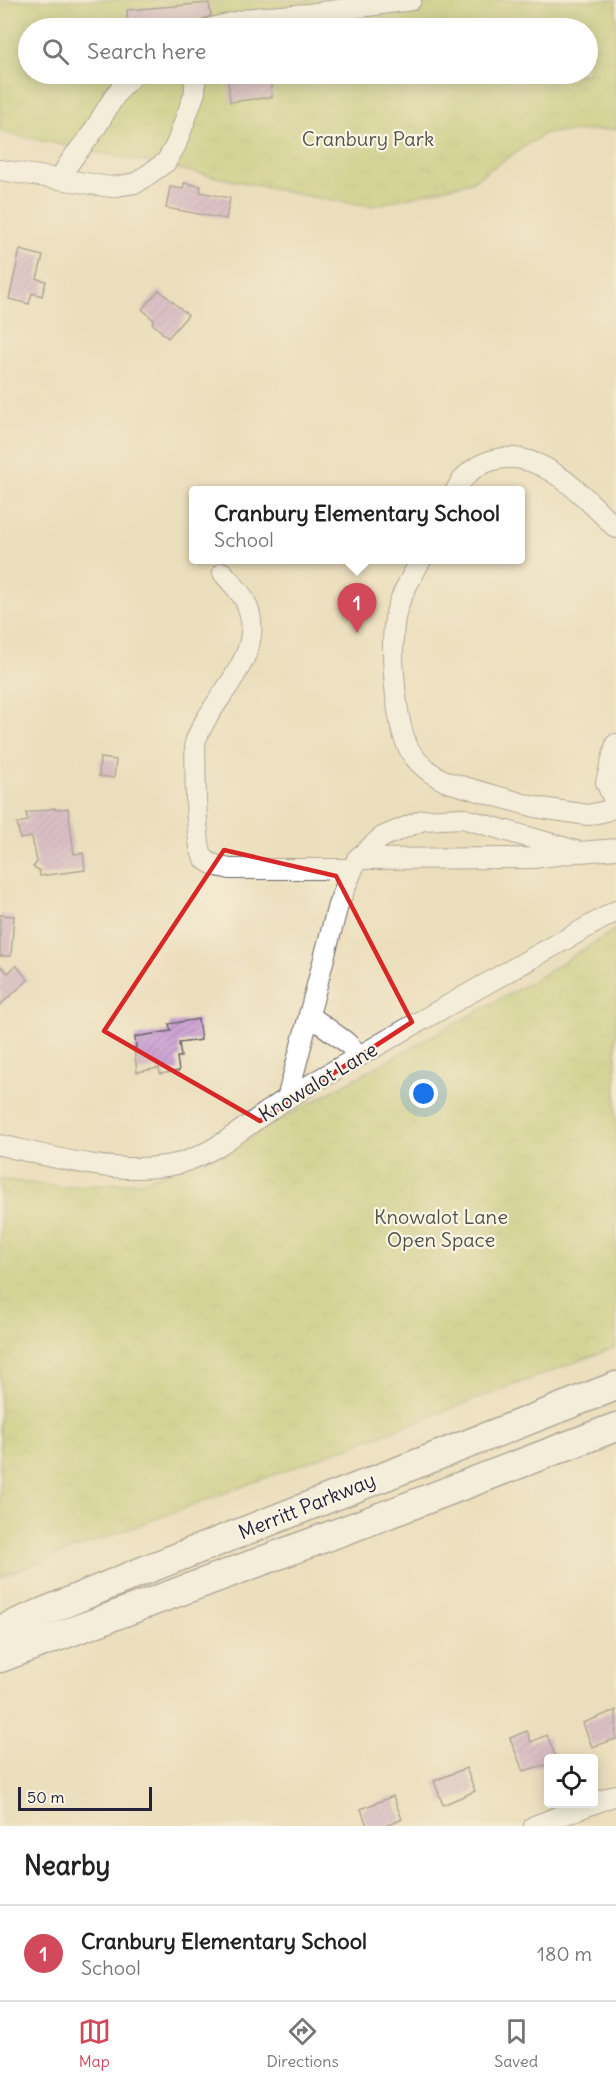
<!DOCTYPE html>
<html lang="en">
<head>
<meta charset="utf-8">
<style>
	body { margin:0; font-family:Delius,sans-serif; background:#f6f6f6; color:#222 }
	.controls { position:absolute; right:18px; bottom:18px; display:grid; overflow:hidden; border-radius:6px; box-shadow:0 3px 15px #0003 }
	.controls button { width:54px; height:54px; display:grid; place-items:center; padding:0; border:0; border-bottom:2px solid #e0e0e0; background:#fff; color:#222; font:30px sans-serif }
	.scale { position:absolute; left:18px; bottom:15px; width:134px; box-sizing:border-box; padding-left:6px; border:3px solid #22223b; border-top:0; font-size:16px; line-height:21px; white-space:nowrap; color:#22223b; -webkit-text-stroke:4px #fcf5e5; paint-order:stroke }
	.you { position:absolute; left:424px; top:1094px; width:21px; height:21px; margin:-15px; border:4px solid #fff; border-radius:50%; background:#1a73e8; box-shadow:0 0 0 9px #1a73e833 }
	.badge { display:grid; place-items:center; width:39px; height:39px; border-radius:50%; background:#d1495b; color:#fff; font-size:20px; font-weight:700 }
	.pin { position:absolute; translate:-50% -50px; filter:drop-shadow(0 2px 3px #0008) }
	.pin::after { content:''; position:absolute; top:32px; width:21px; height:18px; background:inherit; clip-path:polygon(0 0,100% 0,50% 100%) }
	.popup { position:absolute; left:189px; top:486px; width:336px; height:78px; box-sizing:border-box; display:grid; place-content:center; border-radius:6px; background:#fff; filter:drop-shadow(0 2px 4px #0005); font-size:20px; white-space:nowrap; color:#767676 }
	.popup b { font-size:22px; color:#222 }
	.popup::after { content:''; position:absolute; left:50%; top:100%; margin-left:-12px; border:12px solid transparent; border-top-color:#fff }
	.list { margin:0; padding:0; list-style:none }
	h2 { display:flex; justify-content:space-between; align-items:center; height:78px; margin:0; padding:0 24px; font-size:26px }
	h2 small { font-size:20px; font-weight:400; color:#767676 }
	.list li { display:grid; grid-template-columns:39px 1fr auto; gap:18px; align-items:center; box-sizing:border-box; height:96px; padding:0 24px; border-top:2px solid #e0e0e0 }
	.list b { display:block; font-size:22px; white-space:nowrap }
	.list p { margin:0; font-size:20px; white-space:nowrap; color:#767676 }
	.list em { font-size:20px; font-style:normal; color:#767676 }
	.icon { flex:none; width:33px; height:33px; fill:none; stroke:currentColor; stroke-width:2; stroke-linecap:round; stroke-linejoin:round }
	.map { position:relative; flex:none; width:616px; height:1826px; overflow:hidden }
	.search { position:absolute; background:#fff; box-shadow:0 3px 15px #0003; left:18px; right:18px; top:18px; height:66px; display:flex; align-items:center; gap:15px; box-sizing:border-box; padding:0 21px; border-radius:33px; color:#767676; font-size:22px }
	.sheet { height:174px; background:#fff }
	nav { display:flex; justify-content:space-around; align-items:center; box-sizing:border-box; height:84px; border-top:2px solid #e0e0e0; background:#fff; font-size:16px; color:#767676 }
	nav a { display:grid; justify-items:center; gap:3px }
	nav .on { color:#d1495b }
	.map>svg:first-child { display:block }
	.park { fill:url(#park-crowns); stroke:#6d7553; stroke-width:1.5; fill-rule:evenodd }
	.building { fill:url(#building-hatch) }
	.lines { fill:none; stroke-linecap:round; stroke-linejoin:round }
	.minor-casing { stroke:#686468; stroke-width:22 }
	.highway-casing { stroke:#686468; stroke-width:31 }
	.minor { stroke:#fff; stroke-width:20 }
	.highway { stroke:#fff; stroke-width:28 }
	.marked { fill:none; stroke:#d62828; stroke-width:4.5; stroke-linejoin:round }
	.labels { text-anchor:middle; stroke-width:4.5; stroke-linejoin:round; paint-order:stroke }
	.park-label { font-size:20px; fill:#4f5449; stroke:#fcf5e5 }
	.street-label { font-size:20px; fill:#22223b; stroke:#fcf5e5 }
</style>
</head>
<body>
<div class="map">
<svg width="616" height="1826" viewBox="0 0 616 1826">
	<defs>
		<pattern id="park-crowns" width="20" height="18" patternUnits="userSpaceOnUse" patternTransform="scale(1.5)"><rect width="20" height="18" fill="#b8c86b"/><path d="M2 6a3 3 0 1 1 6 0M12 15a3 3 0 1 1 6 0" fill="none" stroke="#9eac5e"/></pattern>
		<pattern id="building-hatch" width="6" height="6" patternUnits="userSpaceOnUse" patternTransform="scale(1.5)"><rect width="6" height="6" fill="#c699d1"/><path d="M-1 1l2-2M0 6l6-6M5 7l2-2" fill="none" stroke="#a07cab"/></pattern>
	</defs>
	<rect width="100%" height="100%" fill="#fcf5e5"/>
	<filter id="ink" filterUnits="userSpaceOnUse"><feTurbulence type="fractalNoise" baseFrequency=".0167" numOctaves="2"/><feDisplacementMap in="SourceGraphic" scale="12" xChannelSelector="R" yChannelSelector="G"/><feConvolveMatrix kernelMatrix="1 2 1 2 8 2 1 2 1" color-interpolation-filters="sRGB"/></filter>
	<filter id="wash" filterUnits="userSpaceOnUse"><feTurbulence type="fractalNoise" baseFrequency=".008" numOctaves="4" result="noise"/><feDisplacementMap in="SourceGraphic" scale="24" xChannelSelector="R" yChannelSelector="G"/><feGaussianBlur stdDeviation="1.35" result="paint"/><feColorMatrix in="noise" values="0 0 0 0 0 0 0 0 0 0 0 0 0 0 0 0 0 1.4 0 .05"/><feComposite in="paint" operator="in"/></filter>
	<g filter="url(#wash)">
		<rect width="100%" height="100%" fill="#ebdebc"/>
		<g class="park">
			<path d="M0,0h616v129l-71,4 -74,49 -99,24 -55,-8 -317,-66zM28,28h560v46h-560z"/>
			<path d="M616,929v418l-616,230v-398l60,8 80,-5 72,-25 319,-175z"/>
		</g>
		<g id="blocks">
			<g class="building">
				<path d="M209,3l2,13 -8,3 -4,6 -37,3h-34l-1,-18z"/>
				<path d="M270,75l2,22 -42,5 -2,-23z"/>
				<path d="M184,183l17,3 -1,6 30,6 -4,21 -60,-11 4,-21 13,2z"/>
				<path d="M20,250l23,6 -6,23 9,2 -4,15 -10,-3 -3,11 -20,-5z"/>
				<path d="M159,290l29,25 -20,23 -16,-15 2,-3 -12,-11z"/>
				<path d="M100,758l16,2 -2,18 -15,-2z"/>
				<path d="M55,808v2l13,-2 6,46 9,-1 2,17 -45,6 -1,-6 -6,-3 4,-5 -5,-25 -12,2 -3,-16 11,-2 -2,-8z"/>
				<path d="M0,915l14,1 -3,40h-11z"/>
				<path d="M0,965l8,8 8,-8 12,15 -28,25z"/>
				<path d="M198,1019l3,21 -22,3 2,14h-4l2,14 -19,3 -1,-6 -22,4 -3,-24h2l-1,-11 36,-6 -2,-7z"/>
				<path d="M616,1710v29l-24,8 -9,-24z"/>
				<path d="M527,1731l4,11 16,-7 9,23h-7v6l-26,7 -13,-33z"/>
				<path d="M466,1768l9,23 -32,14 -9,-24z"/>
				<path d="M393,1796l9,23 -17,7h-18l-6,-17z"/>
			</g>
		</g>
	</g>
	<g filter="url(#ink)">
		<use href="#blocks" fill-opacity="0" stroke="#686468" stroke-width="1.5"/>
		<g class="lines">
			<defs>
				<g id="minor">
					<path d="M211,28l42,-10 56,-4 102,-14"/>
					<path d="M0,170l111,17 25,-4 30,-21 10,-17 19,-53v-18"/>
					<path d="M60,179c9,-19 18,-27 30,-43 15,-21 24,-46 45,-62"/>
					<path d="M456,490c8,-15 18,-24 34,-29 49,-17 95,37 126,67"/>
					<path d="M421,560c-10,18 -22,37 -26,58 -5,29 0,106 14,131 9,16 22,25 38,33l88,25 53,8 18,-4 10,-5"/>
					<path d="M223,573c7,8 16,17 21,26 29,54 -34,97 -49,144 1,21 -1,102 9,115 5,7 18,9 26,11h122"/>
					<path d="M616,744l-10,38 10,23"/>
					<path d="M357,859l176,-1 39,-5"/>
					<path d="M309,1015l37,27 14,14"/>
					<path d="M287,1099l51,-194 19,-46 25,-22 41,-17 39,-2 118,34 36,-3"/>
					<path d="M0,1145c53,12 111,29 166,21 46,-6 83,-45 122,-68 108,-65 218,-125 328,-187"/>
					<path d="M534,1826l82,-31"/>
				</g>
				<g id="highway">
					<path d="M0,1630l145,-60 471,-184"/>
					<path d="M0,1658l375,-139 241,-92"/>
				</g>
			</defs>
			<use href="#minor" class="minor-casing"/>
			<use href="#highway" class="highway-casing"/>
			<use href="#minor" class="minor"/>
			<use href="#highway" class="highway"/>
		</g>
	</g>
	<path d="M0 0H616V1826H0ZM224,850l112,26 76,146 -152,99 -156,-90z" fill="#ebdebc" fill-opacity=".55" fill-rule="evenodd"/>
	<path class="marked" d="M224,850l112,26 76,146 -152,99 -156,-90z"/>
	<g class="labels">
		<g class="park-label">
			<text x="368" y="146">Cranbury Park</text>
			<text x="441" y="1224">Knowalot Lane<tspan x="441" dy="23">Open Space</tspan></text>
		</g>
		<g class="street-label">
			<text transform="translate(318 1082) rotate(-31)" y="7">Knowalot Lane</text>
			<text transform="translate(307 1506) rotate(-22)" y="7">Merritt Parkway</text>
		</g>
	</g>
</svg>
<div class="controls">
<button><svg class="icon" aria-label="locate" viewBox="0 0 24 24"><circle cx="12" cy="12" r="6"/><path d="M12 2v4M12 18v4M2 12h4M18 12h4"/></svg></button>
</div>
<div class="scale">50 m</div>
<div class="you"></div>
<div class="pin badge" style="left:357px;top:633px">1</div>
<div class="popup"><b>Cranbury Elementary School</b>School</div>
<div class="search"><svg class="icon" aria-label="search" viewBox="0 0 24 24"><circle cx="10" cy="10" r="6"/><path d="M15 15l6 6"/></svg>Search here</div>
</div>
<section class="sheet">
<h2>Nearby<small></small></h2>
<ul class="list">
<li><span class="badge">1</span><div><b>Cranbury Elementary School</b><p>School</p></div><em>180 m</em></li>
</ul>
</section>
<nav>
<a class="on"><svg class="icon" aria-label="map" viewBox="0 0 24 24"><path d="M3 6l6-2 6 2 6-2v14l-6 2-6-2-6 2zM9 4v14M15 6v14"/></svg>Map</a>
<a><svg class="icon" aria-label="directions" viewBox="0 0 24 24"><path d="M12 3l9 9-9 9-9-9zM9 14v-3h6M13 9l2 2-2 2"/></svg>Directions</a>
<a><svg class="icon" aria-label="saved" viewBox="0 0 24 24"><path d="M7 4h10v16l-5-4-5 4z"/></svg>Saved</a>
</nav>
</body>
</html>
